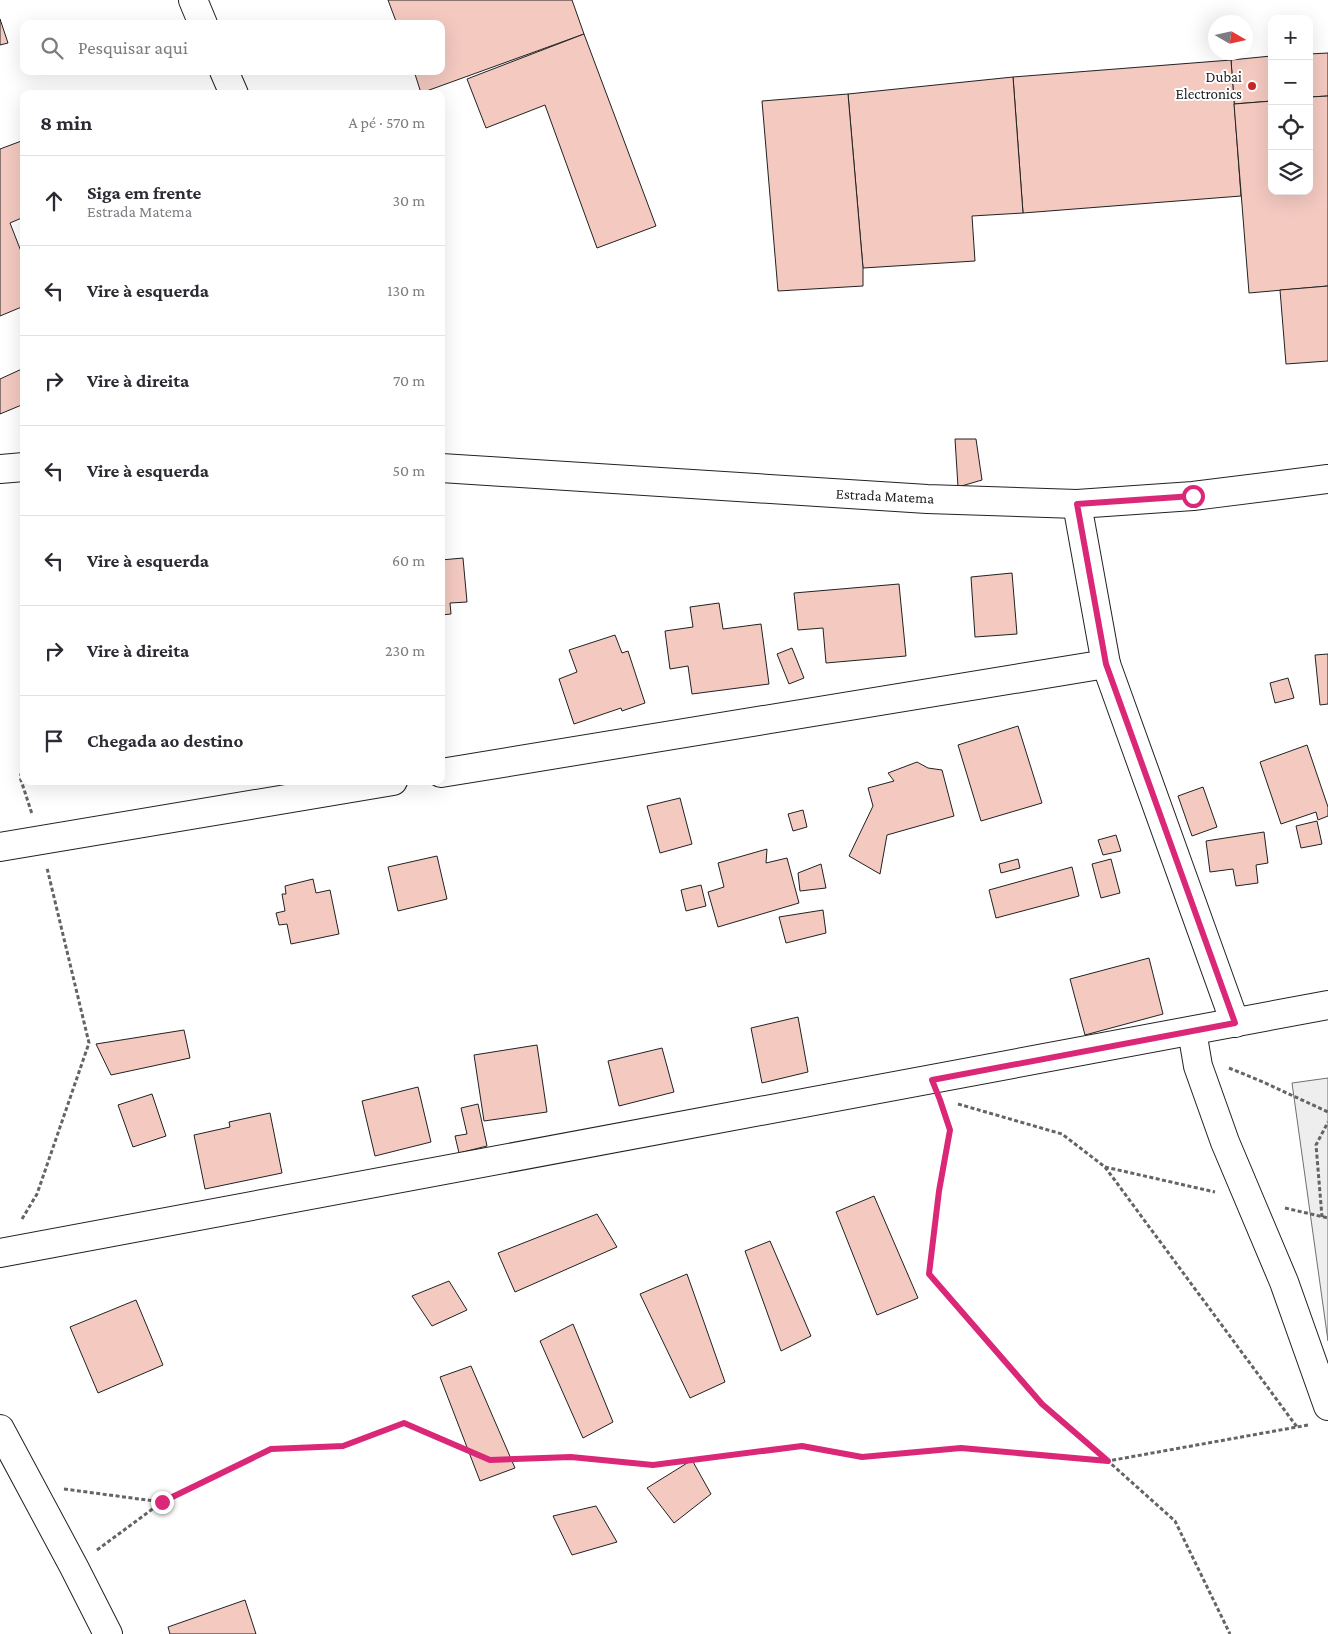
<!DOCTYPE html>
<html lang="pt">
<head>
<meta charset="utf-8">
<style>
	body { margin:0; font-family:"Crimson Pro",serif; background:#f7f7f7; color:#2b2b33 }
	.controls { position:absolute; right:15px; top:15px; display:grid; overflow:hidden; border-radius:10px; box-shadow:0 5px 20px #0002 }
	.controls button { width:45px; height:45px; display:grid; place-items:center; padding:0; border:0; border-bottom:1px solid #e1e1e2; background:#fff; color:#2b2b33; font:25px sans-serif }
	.compass { position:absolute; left:1208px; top:15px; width:45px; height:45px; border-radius:50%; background:#fff; box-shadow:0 5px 20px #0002; rotate:99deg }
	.stop { position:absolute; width:15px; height:15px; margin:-11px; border:4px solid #db2777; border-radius:50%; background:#fff }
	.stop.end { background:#db2777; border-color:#fff; box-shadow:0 1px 5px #0008 }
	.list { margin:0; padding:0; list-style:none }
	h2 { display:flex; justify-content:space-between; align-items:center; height:65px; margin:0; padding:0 20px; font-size:21px }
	h2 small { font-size:16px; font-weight:400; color:#7c7c81 }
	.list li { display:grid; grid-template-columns:32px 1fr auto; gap:15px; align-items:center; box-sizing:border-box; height:90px; padding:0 20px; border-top:1px solid #e1e1e2 }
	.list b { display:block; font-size:19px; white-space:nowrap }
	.list p { margin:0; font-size:16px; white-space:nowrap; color:#7c7c81 }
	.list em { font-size:16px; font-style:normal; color:#7c7c81 }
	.icon { flex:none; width:28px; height:28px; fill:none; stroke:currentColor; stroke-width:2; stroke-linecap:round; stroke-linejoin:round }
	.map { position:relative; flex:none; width:1328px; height:1634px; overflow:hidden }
	.search { position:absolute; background:#fff; box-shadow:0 5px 20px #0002; left:20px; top:20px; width:425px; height:55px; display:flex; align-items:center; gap:12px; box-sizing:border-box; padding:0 18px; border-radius:10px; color:#7c7c81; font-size:19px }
	.panel { position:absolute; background:#fff; box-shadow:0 5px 20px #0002; left:20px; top:90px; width:425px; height:695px; border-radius:10px }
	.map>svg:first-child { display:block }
	.green { fill:#eee; stroke:#6f6f6f }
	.building { fill:#f3c9c0; stroke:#222 }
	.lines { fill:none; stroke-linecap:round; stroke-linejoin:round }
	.minor-casing { stroke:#222; stroke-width:30 }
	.path { stroke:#646464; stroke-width:3; stroke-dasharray:4 2.5; stroke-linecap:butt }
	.minor { stroke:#fff; stroke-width:28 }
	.route { stroke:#db2777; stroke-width:6 }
	.poi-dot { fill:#c62828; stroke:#fff; stroke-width:2 }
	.labels { text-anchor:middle; stroke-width:4; stroke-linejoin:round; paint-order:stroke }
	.poi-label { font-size:15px; fill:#222; stroke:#fff; text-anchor:end }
	.street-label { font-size:15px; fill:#222; stroke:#fff }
</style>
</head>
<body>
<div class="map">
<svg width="1328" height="1634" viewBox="0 0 1328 1634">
	<rect width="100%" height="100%" fill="#fff"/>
	<path class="green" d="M1328,1078v263l-36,-258z"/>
	<g class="building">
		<path d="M388,0h184l12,34 -163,59 -7,-22h27v-47h-44z"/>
		<path d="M0,19l8,24 -8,2z"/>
		<path d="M584,34l72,192 -59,22 -52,-143 -59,23 -19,-49z"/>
		<path d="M1328,53v43l-18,1 -1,-43z"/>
		<path d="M1271,56l1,45 -38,3 -3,-44z"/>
		<path d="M1231,60l10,136 -218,17 -10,-136z"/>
		<path d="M1013,77l10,136 -51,3 3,45 -112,7 -15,-174z"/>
		<path d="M848,94l15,174v18l-85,5 -16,-190z"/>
		<path d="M1328,96v190l-79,7 -15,-189 38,-3v90h37v-94z"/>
		<path d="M24,140v77l-14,6 14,36v47l-24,10v-167z"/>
		<path d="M1328,286v75l-42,3 -6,-74z"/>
		<path d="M24,368v36l-24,10v-35z"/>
		<path d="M955,439h21l6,41 -24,7z"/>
		<path d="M463,558l4,44 -17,1 1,11 -10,1v-55z"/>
		<path d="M1012,573l5,61 -42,3 -4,-60z"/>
		<path d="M899,584l7,72 -80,7 -3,-35 -25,2 -4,-37z"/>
		<path d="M719,603l4,26 38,-5 8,60 -77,10 -4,-28 -18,3 -5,-38 28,-4 -3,-20z"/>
		<path d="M615,635l7,18 6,-2 17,52 -23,8 -1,-3 -47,16 -15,-45 18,-7 -8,-22z"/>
		<path d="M792,648l12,30 -15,6 -12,-30z"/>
		<path d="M1328,654v50l-8,1 -5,-50z"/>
		<path d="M1288,678l6,20 -19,5 -5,-20z"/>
		<path d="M1018,726l24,77 -61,18 -23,-76z"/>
		<path d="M1307,745l21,62v9l-10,4 -2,-8 -35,12 -21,-62z"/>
		<path d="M917,762l11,6 14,2 12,46 -67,19 -7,39 -31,-18 24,-50 -5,-18 26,-7 -6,-8z"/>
		<path d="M1203,787l14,40 -25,9 -14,-40z"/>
		<path d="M680,798l12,46 -32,9 -13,-47z"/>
		<path d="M803,810l4,17 -14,4 -5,-17z"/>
		<path d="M1317,821l5,23 -21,4 -5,-22z"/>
		<path d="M1264,832l4,31 -12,2 2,18 -22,3 -3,-17 -23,3 -4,-31z"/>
		<path d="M1116,835l5,16 -18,4 -5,-15z"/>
		<path d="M767,849l-1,14 21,-5 12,45 -81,24 -10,-35 16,-5 -6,-24z"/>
		<path d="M437,856l10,43 -49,12 -10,-44z"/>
		<path d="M1018,859l2,9 -19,5 -2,-9z"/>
		<path d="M1111,859l9,34 -19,5 -9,-34z"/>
		<path d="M821,864l5,24 -26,3 -2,-18z"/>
		<path d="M1072,867l7,29 -83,22 -7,-28z"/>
		<path d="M313,879l3,14 14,-3 9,44 -48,10 -4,-20 -8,1 -3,-12 9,-2 -3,-17h4l-1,-8z"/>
		<path d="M701,885l5,21 -20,5 -5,-21z"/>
		<path d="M823,910l3,23 -40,10 -7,-26z"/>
		<path d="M1149,958l14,56 -78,21 -15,-56z"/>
		<path d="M798,1017l10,55 -46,11 -11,-55z"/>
		<path d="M184,1030l6,28 -79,17 -15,-31z"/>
		<path d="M537,1045l10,67 -63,9 -10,-66z"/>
		<path d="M662,1048l12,44 -55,14 -11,-45z"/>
		<path d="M418,1087l13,55 -56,14 -13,-55z"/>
		<path d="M152,1094l14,42 -33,11 -15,-42z"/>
		<path d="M478,1104l9,42 -28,7 -4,-17 12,-2 -6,-26z"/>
		<path d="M270,1113l12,60 -77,16 -11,-54 36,-8 -1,-5z"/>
		<path d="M874,1196l44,102 -41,17 -41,-103z"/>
		<path d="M597,1214l20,33 -102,45 -17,-39z"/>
		<path d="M770,1241l41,95 -30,15 -36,-100z"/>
		<path d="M687,1274l38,108 -35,16 -50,-104z"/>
		<path d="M449,1281l18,29 -35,16 -20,-30z"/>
		<path d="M136,1300l27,65 -65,28 -28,-66z"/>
		<path d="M573,1324l40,98 -30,16 -43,-97z"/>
		<path d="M471,1366l44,102 -35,13 -40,-104z"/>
		<path d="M692,1460l19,34 -37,29 -27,-35z"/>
		<path d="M596,1506l21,36 -45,13 -19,-39z"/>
		<path d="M245,1600l11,34h-86l-2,-7z"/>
	</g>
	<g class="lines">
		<defs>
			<g id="minor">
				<path d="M193,0l10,24"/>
				<path d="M224,71l10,23"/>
				<path d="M441,468l486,31 150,5 116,-8 135,-17"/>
				<path d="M0,469l24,-2"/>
				<path d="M1106,664l129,359"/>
				<path d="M441,773l665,-109 -29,-160"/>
				<path d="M0,847l393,-66"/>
				<path d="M1192,1031l6,35 27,76 59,140 44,124"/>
				<path d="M0,1253l1328,-248"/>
				<path d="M0,1429l74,138 34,67"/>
			</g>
		</defs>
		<use href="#minor" class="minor-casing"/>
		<g class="path">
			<path d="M24,766l-4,11 12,37"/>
			<path d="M1229,1068l34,14 65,30"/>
			<path d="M958,1104l104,30 43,33 192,260"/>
			<path d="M942,1105l8,25 -11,61 -10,83 113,130 66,57 200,-36"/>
			<path d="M1105,1167l110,25"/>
			<path d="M1285,1208l43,10"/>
			<path d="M1322,1217l-6,-72 12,-23"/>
			<path d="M22,1219l15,-25 52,-151 -42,-175"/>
			<path d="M64,1489l98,13"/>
			<path d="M97,1550l65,-48 109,-53 72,-3 61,-23 86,37 81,-3 82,8 149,-19 61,11 98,-9 147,13 67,60 55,113"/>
		</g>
		<use href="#minor" class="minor"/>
	</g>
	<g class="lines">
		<path class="route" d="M162,1502l109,-53 72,-3 61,-23 86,37 81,-3 82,8 149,-19 60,11 99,-9 147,13 -66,-57 -113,-130 10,-83 11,-61 -10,-30 -8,-20 303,-57 -129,-359 -29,-160 116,-8"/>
	</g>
	<circle class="poi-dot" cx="1252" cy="86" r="5"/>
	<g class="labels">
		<g class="poi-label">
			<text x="1242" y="82">Dubai<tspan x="1242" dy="17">Electronics</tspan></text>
		</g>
		<g class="street-label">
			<text transform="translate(885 496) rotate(3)" y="5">Estrada Matema</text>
		</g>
	</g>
</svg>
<div class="controls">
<button>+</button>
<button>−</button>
<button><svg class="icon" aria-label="locate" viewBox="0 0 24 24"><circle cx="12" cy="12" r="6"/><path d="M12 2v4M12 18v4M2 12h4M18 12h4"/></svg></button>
<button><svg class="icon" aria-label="layers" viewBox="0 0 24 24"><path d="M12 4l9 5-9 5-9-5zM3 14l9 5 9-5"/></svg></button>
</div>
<svg class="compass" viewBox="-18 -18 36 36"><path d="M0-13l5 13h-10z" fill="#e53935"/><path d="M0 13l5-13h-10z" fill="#7c7c81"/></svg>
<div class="stop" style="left:1193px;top:496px"></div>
<div class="stop end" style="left:162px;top:1502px"></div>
<div class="search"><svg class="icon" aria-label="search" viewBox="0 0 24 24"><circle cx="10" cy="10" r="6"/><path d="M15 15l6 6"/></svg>Pesquisar aqui</div>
<section class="panel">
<h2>8 min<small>A pé · 570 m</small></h2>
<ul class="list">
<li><svg class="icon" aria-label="ahead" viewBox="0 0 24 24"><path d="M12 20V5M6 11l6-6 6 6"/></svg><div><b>Siga em frente</b><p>Estrada Matema</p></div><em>30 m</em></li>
<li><svg class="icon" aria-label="left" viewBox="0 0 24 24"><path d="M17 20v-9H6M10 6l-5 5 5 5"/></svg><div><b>Vire à esquerda</b></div><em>130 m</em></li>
<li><svg class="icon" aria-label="right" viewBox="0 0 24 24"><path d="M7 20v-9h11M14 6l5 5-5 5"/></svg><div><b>Vire à direita</b></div><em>70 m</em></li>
<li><svg class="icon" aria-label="left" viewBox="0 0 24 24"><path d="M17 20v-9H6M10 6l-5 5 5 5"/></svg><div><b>Vire à esquerda</b></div><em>50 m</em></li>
<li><svg class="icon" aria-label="left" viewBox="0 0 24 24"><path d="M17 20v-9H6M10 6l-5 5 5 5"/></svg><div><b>Vire à esquerda</b></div><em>60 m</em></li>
<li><svg class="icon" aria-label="right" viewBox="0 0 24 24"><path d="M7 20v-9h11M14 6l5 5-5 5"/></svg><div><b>Vire à direita</b></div><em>230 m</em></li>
<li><svg class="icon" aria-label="arrive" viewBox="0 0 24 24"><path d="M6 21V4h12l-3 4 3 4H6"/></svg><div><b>Chegada ao destino</b></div></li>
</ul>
</section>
</div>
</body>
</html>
